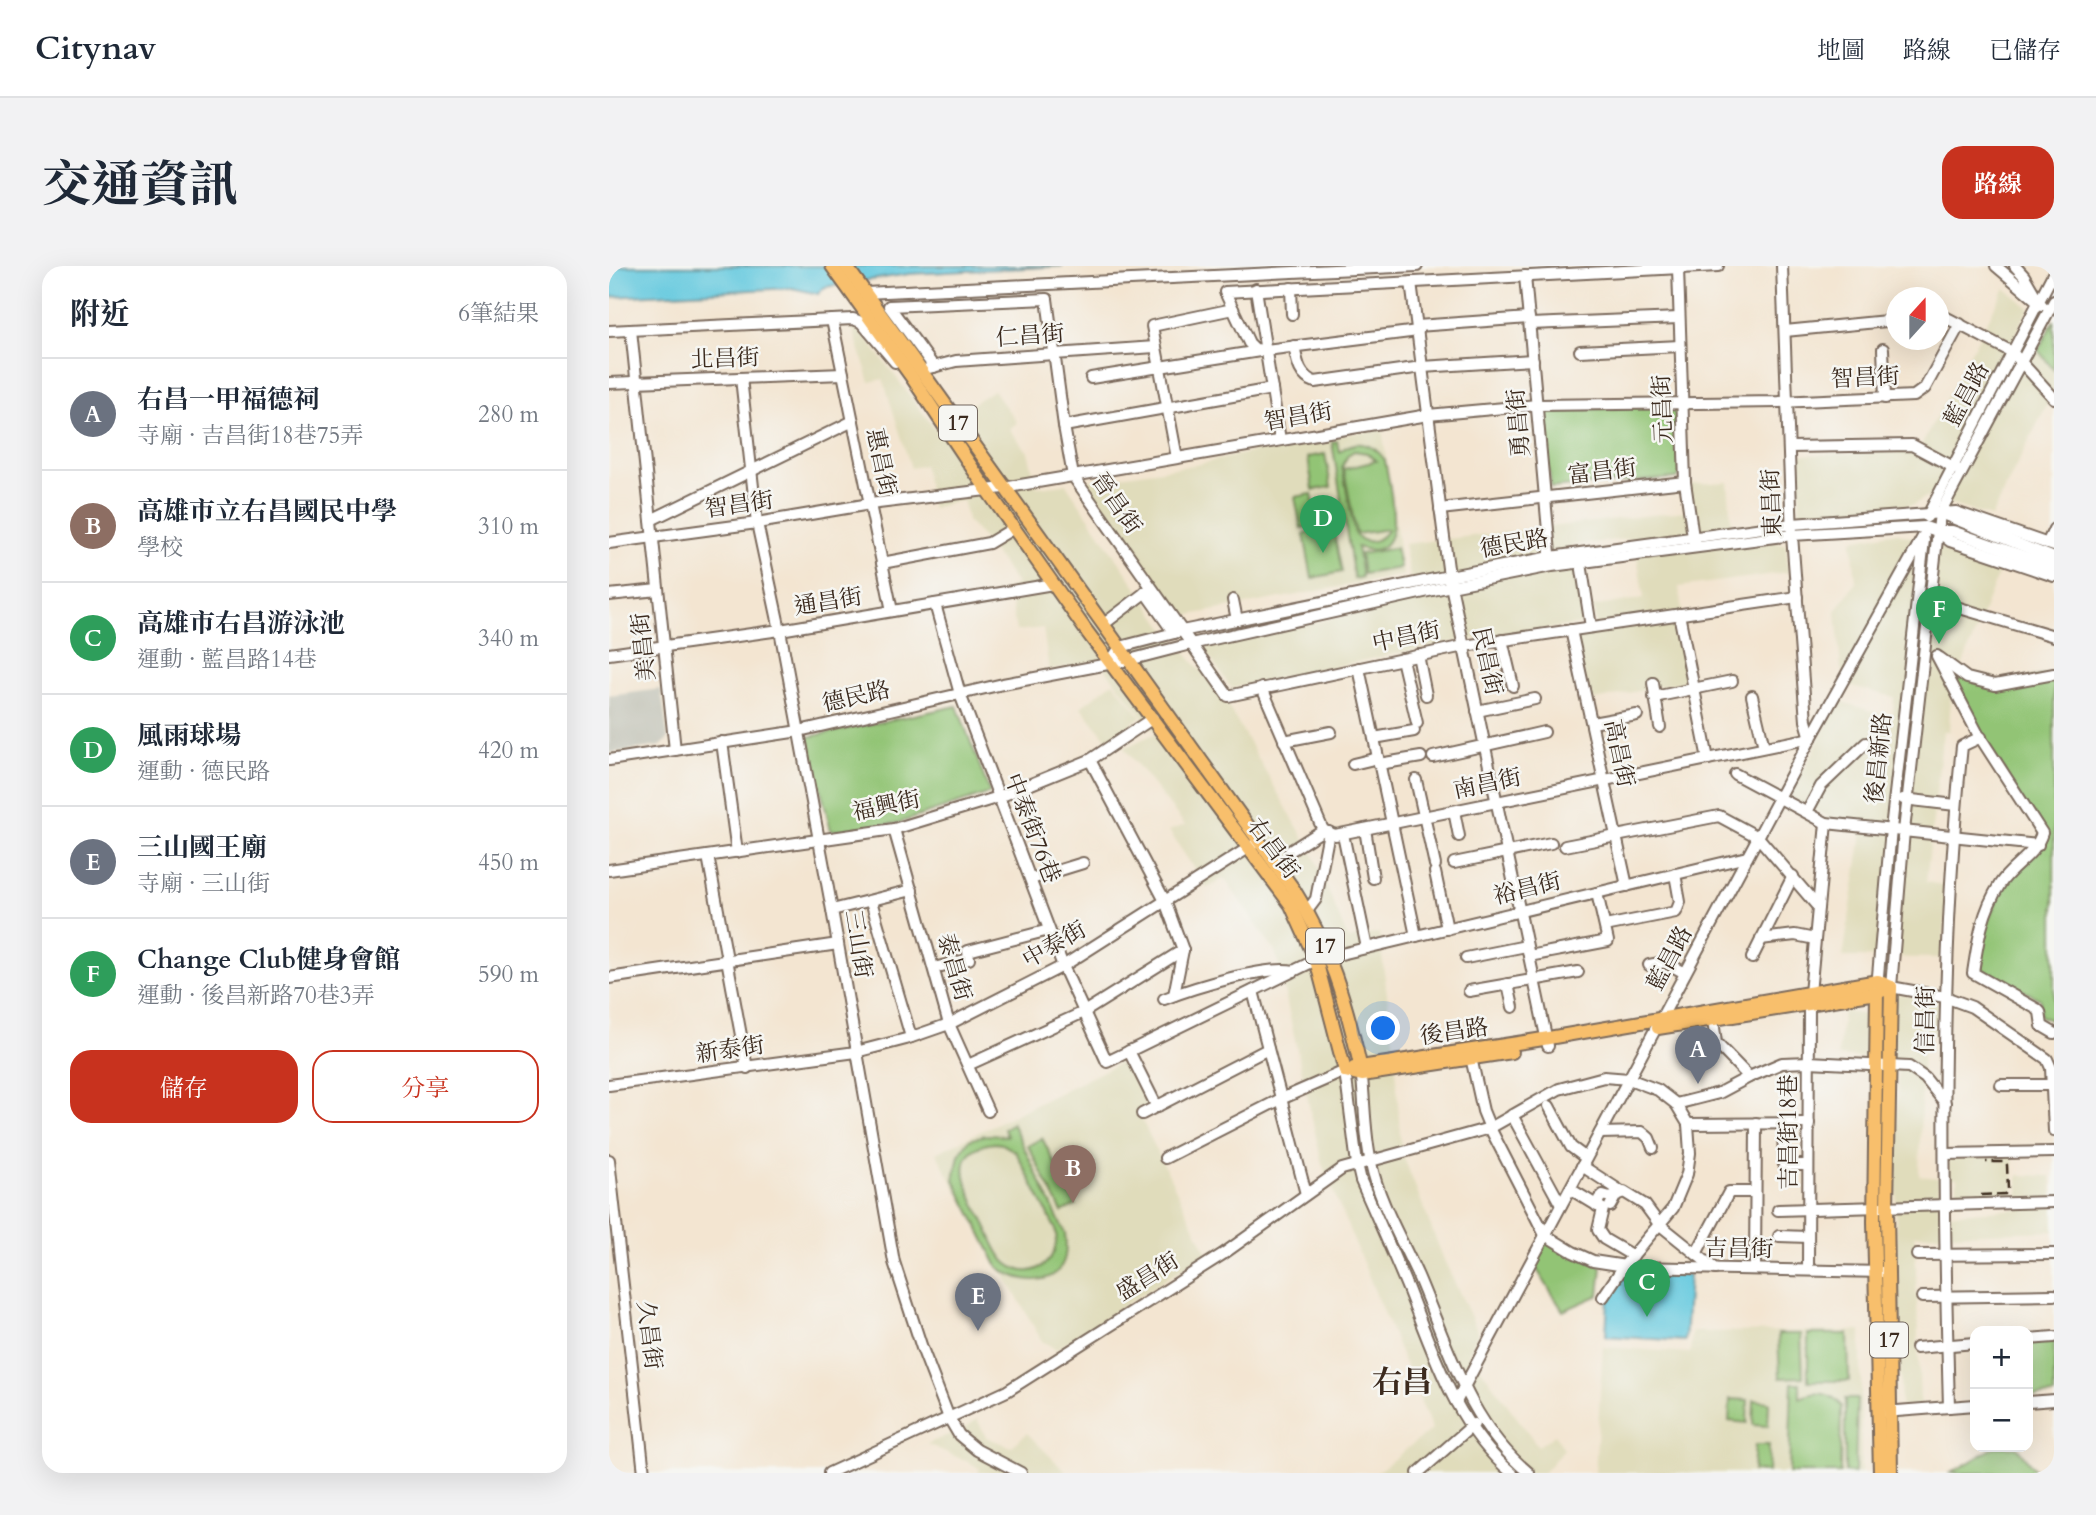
<!DOCTYPE html>
<html lang="zh-TW">
<head>
<meta charset="utf-8">
<style>
	body { margin:0; font-family:Cardo,"Noto Serif TC",serif; background:#f2f2f3; color:#1f2937 }
	.controls { position:absolute; right:21px; bottom:21px; display:grid; overflow:hidden; border-radius:14px; box-shadow:0 7px 28px #0002 }
	.controls button { width:63px; height:63px; display:grid; place-items:center; padding:0; border:0; border-bottom:2px solid #e0e1e3; background:#fff; color:#1f2937; font:35px sans-serif }
	.compass { position:absolute; left:1277px; top:21px; width:63px; height:63px; border-radius:50%; background:#fff; box-shadow:0 7px 28px #0002; rotate:21deg }
	.you { position:absolute; left:775px; top:763px; width:24px; height:24px; margin:-18px; border:5px solid #fff; border-radius:50%; background:#1a73e8; box-shadow:0 0 0 10px #1a73e833 }
	.badge { display:grid; place-items:center; width:46px; height:46px; border-radius:50%; background:#c8321e; color:#fff; font-size:23px; font-weight:700 }
	.pin { position:absolute; translate:-50% -58px; filter:drop-shadow(0 2px 4px #0008) }
	.pin::after { content:''; position:absolute; top:37px; width:24px; height:21px; background:inherit; clip-path:polygon(0 0,100% 0,50% 100%) }
	.list { margin:0; padding:0; list-style:none }
	h2 { display:flex; justify-content:space-between; align-items:center; height:91px; margin:0; padding:0 28px; font-size:30px }
	h2 small { font-size:23px; font-weight:400; color:#747a83 }
	.list li { display:grid; grid-template-columns:46px 1fr auto; gap:21px; align-items:center; box-sizing:border-box; height:112px; padding:0 28px; border-top:2px solid #e0e1e3 }
	.list b { display:block; font-size:26px; white-space:nowrap }
	.list p { margin:0; font-size:23px; white-space:nowrap; color:#747a83 }
	.list em { font-size:23px; font-style:normal; color:#747a83 }
	.actions { display:flex; gap:14px; padding:21px 28px }
	.actions a { flex:1; padding:16px 0; border:2px solid #c8321e; border-radius:21px; text-align:center; font-size:24px; color:#c8321e }
	.actions .main { background:#c8321e; color:#fff }
	.map { position:relative; flex:none; width:1445px; height:1207px; overflow:hidden; border-radius:21px }
	header { display:flex; align-items:center; gap:42px; box-sizing:border-box; height:98px; padding:0 35px; background:#fff; border-bottom:2px solid #e0e1e3 }
	header strong { font-size:33px }
	nav { display:flex; gap:38px; margin-inline-start:auto; font-size:24px }
	.intro { display:flex; align-items:center; justify-content:space-between; box-sizing:border-box; height:168px; padding:0 42px }
	h1 { margin:0; font-size:49px }
	.button { padding:18px 32px; border-radius:21px; background:#c8321e; color:#fff; font-size:24px; font-weight:700 }
	main { display:flex; gap:42px; padding:0 42px }
	aside { flex:1; background:#fff; border-radius:21px; box-shadow:0 7px 28px #0002 }
	.map>svg:first-child { display:block }
	.built { fill:#e0dcbb }
	.industrial { fill:#c4c5b9 }
	.green { fill:#92c474; stroke:#667749; stroke-width:2; fill-rule:evenodd }
	.water { fill:#61c8de; stroke:#4e797e; stroke-width:2 }
	.lines { fill:none; stroke-linecap:round; stroke-linejoin:round }
	.minor-casing { stroke:#7b6b5d; stroke-width:14 }
	.major-casing { stroke:#7b6b5d; stroke-width:16 }
	.minor { stroke:#fff; stroke-width:10 }
	.major { stroke:#f8bf6c; stroke-width:12 }
	.rail { stroke:#3b2a1e; stroke-width:2.5; stroke-dasharray:10 5; stroke-linecap:butt }
	.labels { text-anchor:middle; stroke-width:5; stroke-linejoin:round; paint-order:stroke }
	.shield { fill:#f6f6f2; stroke:#73675e; stroke-width:2 }
	.shield-label { font-size:21px; font-weight:bold; fill:#3b2a1e }
	.street-label { font-size:23px; fill:#3b2a1e; stroke:#f6f6f2 }
	.district-label { font-size:30px; font-weight:bold; fill:#3b2a1e; stroke:#f6f6f2 }
</style>
</head>
<body>
<header>
<strong>Citynav</strong>
<nav><a>地圖</a><a>路線</a><a>已儲存</a></nav>
</header>
<div class="intro"><h1>交通資訊</h1><a class="button">路線</a></div>
<main>
<aside>
<h2>附近<small>6筆結果</small></h2>
<ul class="list">
<li><span class="badge" style="background:#6b7280">A</span><div><b>右昌一甲福德祠</b><p>寺廟 · 吉昌街18巷75弄</p></div><em>280 m</em></li>
<li><span class="badge" style="background:#8d6e63">B</span><div><b>高雄市立右昌國民中學</b><p>學校</p></div><em>310 m</em></li>
<li><span class="badge" style="background:#2e9e5b">C</span><div><b>高雄市右昌游泳池</b><p>運動 · 藍昌路14巷</p></div><em>340 m</em></li>
<li><span class="badge" style="background:#2e9e5b">D</span><div><b>風雨球場</b><p>運動 · 德民路</p></div><em>420 m</em></li>
<li><span class="badge" style="background:#6b7280">E</span><div><b>三山國王廟</b><p>寺廟 · 三山街</p></div><em>450 m</em></li>
<li><span class="badge" style="background:#2e9e5b">F</span><div><b>Change Club健身會館</b><p>運動 · 後昌新路70巷3弄</p></div><em>590 m</em></li>
</ul>
<div class="actions"><a class="main">儲存</a><a>分享</a></div>
</aside>
<div class="map">
<svg width="1445" height="1207" viewBox="0 0 1445 1207">
	<rect width="100%" height="100%" fill="#f6f6f2"/>
	<filter id="ink" filterUnits="userSpaceOnUse"><feTurbulence type="fractalNoise" baseFrequency=".0143" numOctaves="2"/><feDisplacementMap in="SourceGraphic" scale="14" xChannelSelector="R" yChannelSelector="G"/><feConvolveMatrix kernelMatrix="1 2 1 2 8 2 1 2 1" color-interpolation-filters="sRGB"/></filter>
	<filter id="wash" filterUnits="userSpaceOnUse"><feTurbulence type="fractalNoise" baseFrequency=".00686" numOctaves="4" result="noise"/><feDisplacementMap in="SourceGraphic" scale="28" xChannelSelector="R" yChannelSelector="G"/><feGaussianBlur stdDeviation="1.57" result="paint"/><feColorMatrix in="noise" values="0 0 0 0 0 0 0 0 0 0 0 0 0 0 0 0 0 1.4 0 .05"/><feComposite in="paint" operator="in"/></filter>
	<g filter="url(#wash)">
		<rect width="100%" height="100%" fill="#f3e5d1"/>
		<g class="built">
			<path d="M1396,22l24,20 -14,27 23,15 16,20v20l-63,127 -65,-20 -13,8 -113,11 -1,-61 103,-3 14,3z"/>
			<path d="M243,60l16,14 67,89 58,-39 24,32 -7,8 18,22 9,35 29,-3 99,145 58,68 91,159 34,83 31,-6 16,123 6,94 43,110 34,72 -9,21 69,93 17,-11 9,14 -21,24h-167l56,-44 -110,-265 -46,-211 -52,-75 -17,10 -38,-57 16,-6 -61,-77 32,-15 -57,-72 -50,9 -6,-42 -27,3 -7,-43 8,-4 -32,-44 -18,-19 -4,-21 -31,8 -8,-43 -13,3 -28,-89 -13,3z"/>
			<path d="M773,163l21,146 -224,42 -94,-136 111,-16 86,-20z"/>
			<path d="M1119,216l5,65 44,-5 9,3 2,27 -109,15 11,93 -99,21 -18,-69 24,-3 -4,-22 51,-9 -10,-60 -62,7 11,79 -126,17 -226,47 -27,-40 210,-48 -10,-56 281,-33 -1,-16 -7,-10z"/>
			<path d="M1287,266l104,37 -49,126 -2,36h-6l-17,151 21,4 -4,72 -100,-1 21,-135 -36,-5 -38,-20 49,-96 54,17 1,-21 -44,-11 -9,-17 -5,-58 20,-29 -4,-42z"/>
			<path d="M504,416l28,34 -32,26 -28,-35z"/>
			<path d="M1278,726l51,10 1,34h-16l-4,140 19,2 2,36 78,-5v-34l33,1 3,32v23l-139,4 5,171 -19,1 -5,-187 2,-159 -60,-5 5,-45 38,7z"/>
			<path d="M521,792l21,45 -13,9 69,141 -151,96 -14,-8 -106,-188z"/>
			<path d="M1404,890l1,41 -57,1v-20h-9l1,-21z"/>
			<path d="M1252,1065v142h-266l8,-126 87,6 2,-21z"/>
			<path d="M368,1153l9,18 25,10 16,-14 40,40h-89l2,-4 -9,-6 -44,-19 38,-16z"/>
		</g>
		<path class="industrial" d="M52,423l7,50 -7,7 -52,7v-57z"/>
		<g class="green">
			<path d="M1445,54v50l-16,-20z"/>
			<path d="M1068,139l3,69 -3,4 -126,10 -8,-77z"/>
			<path d="M728,175l2,11c17,-14 34,-9 46,8 4,26 27,106 -28,87l5,30 -8,2 -22,-137zM745,185l13,2 9,8 -32,8 12,65 32,-5c-8,13 -21,17 -33,6l-13,-68 6,-12z"/>
			<path d="M716,188l6,33 -18,3 -5,-33z"/>
			<path d="M703,228l6,31 -17,3 -6,-31z"/>
			<path d="M724,262l9,44 -30,6 -8,-44z"/>
			<path d="M787,282l4,20 -37,6 -3,-20z"/>
			<path d="M1336,394l31,18 23,5 55,-9v348l-14,-6v-17l-61,-31c4,-31 9,-56 27,-83 11,-17 30,-28 38,-47l-62,-103z"/>
			<path d="M348,440l33,87 -92,30 -67,8 -23,-94z"/>
			<path d="M403,857l53,110c1,9 2,18 -1,27 -10,29 -48,22 -66,7l-44,-87 5,-25 10,-15 16,-5 22,1 -3,-7zM386,877l7,1 14,8 39,76c8,28 -20,57 -47,36 -11,-9 -17,-29 -24,-42 -13,-27 -42,-74 11,-79z"/>
			<path d="M433,872l34,67 -14,7 -34,-66z"/>
			<path d="M938,973l55,28 -3,28 -36,16 -29,-46z"/>
			<path d="M1169,1068h23l2,43 -23,1z"/>
			<path d="M1199,1068h40l1,47h-41z"/>
			<path d="M1445,1075v54l-26,2v-54z"/>
			<path d="M1183,1117h8v15c15,-7 31,-7 41,8l-1,67h-51z"/>
			<path d="M1121,1133l18,1 -1,23 -18,-2z"/>
			<path d="M1236,1133h12l-2,74 -10,-1z"/>
			<path d="M1145,1134l15,2 -1,24 -15,-1z"/>
			<path d="M1146,1179h14l-1,27 -15,-1z"/>
			<path d="M1386,1181h22l20,26h-86z"/>
		</g>
		<g class="water">
			<path d="M0,0h454l-154,8 -84,13 -7,7 -26,-6 -183,9z"/>
			<path d="M1018,1006l62,3 -4,66 -79,-5 2,-37z"/>
		</g>
	</g>
	<g filter="url(#ink)">
		<g class="lines">
			<defs>
				<g id="minor">
					<path d="M1173,0l10,269 14,186 5,17"/>
					<path d="M1387,0l46,39"/>
					<path d="M1406,0l9,10 11,19"/>
					<path d="M1069,2l7,214 9,62"/>
					<path d="M916,10l26,288"/>
					<path d="M802,16l38,294 99,470"/>
					<path d="M682,22l1,26"/>
					<path d="M647,23l24,151"/>
					<path d="M256,27l552,-27"/>
					<path d="M1445,35l-114,212 -36,318 -13,156 54,10 27,10 75,52 4,9 3,63"/>
					<path d="M1330,50l8,2 65,34 42,46"/>
					<path d="M223,54l60,291"/>
					<path d="M921,58l149,-6"/>
					<path d="M808,60l112,-8"/>
					<path d="M22,64l44,420"/>
					<path d="M0,65l244,-12 8,3 34,40"/>
					<path d="M1176,65l112,-11"/>
					<path d="M685,80c3,15 5,31 21,36l107,-15 111,-7"/>
					<path d="M1274,83l2,49"/>
					<path d="M657,84l-11,-1 -6,-6 -24,-51 493,-26"/>
					<path d="M971,85l100,-5"/>
					<path d="M325,101l-45,-61 158,-7 17,127 9,50 155,220 236,-50 333,-49"/>
					<path d="M320,102l27,-7 199,-14"/>
					<path d="M132,112l16,145 23,107 52,280 62,352 28,86 27,70 10,17 18,15 44,23"/>
					<path d="M482,112l175,-28 152,-19"/>
					<path d="M0,117l234,-9"/>
					<path d="M455,160l208,-37"/>
					<path d="M1181,181l122,-2 45,24"/>
					<path d="M568,192l-25,-132 81,-17"/>
					<path d="M831,243l245,-27"/>
					<path d="M1331,247l114,45"/>
					<path d="M1318,251l127,-245"/>
					<path d="M42,254l202,-99"/>
					<path d="M1328,265h15l102,36"/>
					<path d="M0,277l148,-20 113,-19 133,-16 425,-73 109,-10 242,-3 135,-6 11,-8 35,-64"/>
					<path d="M1438,278l7,-15"/>
					<path d="M971,291l11,70"/>
					<path d="M273,297l107,-20 25,-15"/>
					<path d="M536,326l29,41"/>
					<path d="M0,329l49,-5"/>
					<path d="M1317,332l128,38"/>
					<path d="M624,334l4,20"/>
					<path d="M326,338l25,90 103,272 44,96 209,-102 431,-103"/>
					<path d="M1070,348l29,145"/>
					<path d="M495,358l47,-36"/>
					<path d="M962,364l56,256"/>
					<path d="M893,374l11,46"/>
					<path d="M0,388l171,-24 273,-46"/>
					<path d="M809,389l8,40"/>
					<path d="M1328,390l41,78 64,99c-7,23 -30,32 -42,51 -18,28 -22,56 -27,89l64,36 3,3 2,14 12,7"/>
					<path d="M1331,392l27,20 28,7 59,-11"/>
					<path d="M793,393l15,64"/>
					<path d="M501,396l10,-15 62,-16 267,-55 102,-19 241,-33 164,-12 98,34"/>
					<path d="M750,402l57,268"/>
					<path d="M1044,417l7,44"/>
					<path d="M653,422l61,142 12,5 476,-97"/>
					<path d="M1143,430l12,51"/>
					<path d="M1045,431l78,-16"/>
					<path d="M868,445l58,-12"/>
					<path d="M983,457l45,-8"/>
					<path d="M765,472l40,-7"/>
					<path d="M675,475l47,-9"/>
					<path d="M113,476l15,110"/>
					<path d="M824,491l111,-25"/>
					<path d="M0,494l190,-29 204,-47 126,-24 62,-16 260,-58 101,-20 240,-31 133,-8 12,4 13,10 104,35"/>
					<path d="M481,494l75,141 18,49"/>
					<path d="M744,498l25,-6"/>
					<path d="M770,498l42,-7"/>
					<path d="M1126,508l91,49 212,22"/>
					<path d="M807,514l19,85"/>
					<path d="M1294,533l53,6"/>
					<path d="M845,545l5,25"/>
					<path d="M1198,546l14,-26 45,-43"/>
					<path d="M285,563l55,195 39,87"/>
					<path d="M756,563l8,49"/>
					<path d="M734,568l24,114"/>
					<path d="M956,580l154,-30 39,21 60,70"/>
					<path d="M681,585l33,-21"/>
					<path d="M99,590l39,212"/>
					<path d="M845,597l97,-20"/>
					<path d="M0,604l285,-41 105,-32 91,-37 63,-42"/>
					<path d="M826,606l12,57"/>
					<path d="M422,613l52,-16"/>
					<path d="M262,635l40,136"/>
					<path d="M223,644l80,-20"/>
					<path d="M698,645l9,-12 13,-67"/>
					<path d="M996,660l71,-14 4,-10 -5,-28"/>
					<path d="M1152,673l34,-4 20,4"/>
					<path d="M920,690l79,-15 -11,-48"/>
					<path d="M857,692l60,-12"/>
					<path d="M1143,692l41,-82"/>
					<path d="M1040,699l16,-3 20,11"/>
					<path d="M325,702l35,-9 -1,-8 81,-21"/>
					<path d="M0,712l229,-34"/>
					<path d="M899,718l5,23"/>
					<path d="M1268,721l14,-158 33,-289"/>
					<path d="M644,725l53,203"/>
					<path d="M860,725l109,-19"/>
					<path d="M565,729l9,-45"/>
					<path d="M555,733c28,-11 102,-34 130,-28"/>
					<path d="M1104,754l3,23 33,34"/>
					<path d="M520,785l28,56"/>
					<path d="M861,787l13,58 7,17 55,107 28,17 20,9 39,6 252,5"/>
					<path d="M359,799l116,-53 99,-62"/>
					<path d="M752,802c4,32 3,64 10,95 8,39 31,77 47,113 30,70 50,147 111,197"/>
					<path d="M0,819l247,-33 50,-13 43,-15 114,-58 190,-121"/>
					<path d="M1392,819h51"/>
					<path d="M1067,838l43,-11 30,-16 33,-14 27,-1 100,5 16,11 20,25"/>
					<path d="M940,840l22,41 15,11"/>
					<path d="M533,848l126,-65"/>
					<path d="M903,849l49,90"/>
					<path d="M1174,857l1,42h24"/>
					<path d="M1079,858l121,-1"/>
					<path d="M991,867l42,-1 7,6 4,10"/>
					<path d="M1336,888l109,-2"/>
					<path d="M556,892l116,-59 64,-28 12,93 4,17c16,36 32,72 47,108 26,66 48,137 104,184"/>
					<path d="M0,894l35,313"/>
					<path d="M973,900l37,24 -9,16"/>
					<path d="M961,923l33,20 -5,21 6,9 29,17"/>
					<path d="M988,940l2,-7 4,-4 7,2 14,-5 21,13 14,19 56,45"/>
					<path d="M1169,944l276,-8"/>
					<path d="M1170,970l29,1"/>
					<path d="M1087,988l33,-62h26"/>
					<path d="M1308,989l137,-1"/>
					<path d="M1146,1003l1,-146"/>
					<path d="M1199,1004l1,-266 17,-181"/>
					<path d="M1313,1031l132,-2"/>
					<path d="M1419,1073l26,-2"/>
					<path d="M1307,1082l59,-5"/>
					<path d="M847,1136l355,-664 113,-203"/>
					<path d="M1419,1136l26,-2"/>
					<path d="M1340,1141c-6,-220 -10,-441 13,-661l19,-9"/>
					<path d="M1275,1146l91,-7"/>
					<path d="M220,1207l178,-82 216,-137 119,-85 148,-41 69,-39 45,-12 25,2 29,11 18,14 12,20 2,29 -3,21 -14,34 -49,58 -21,31"/>
					<path d="M809,1207l56,-49"/>
				</g>
				<g id="major">
					<path d="M223,0l79,110 76,114 98,139 206,276 25,55 29,111"/>
					<path d="M237,0l448,624c35,55 52,112 66,175"/>
					<path d="M1268,727l-3,229 6,251"/>
					<path d="M1049,762l219,-35 14,-6"/>
					<path d="M745,802l183,-28 341,-59 13,6"/>
					<path d="M736,805l17,4 150,-23"/>
					<path d="M1282,1207l-4,-266 4,-220"/>
				</g>
			</defs>
			<use href="#minor" class="minor-casing"/>
			<use href="#major" class="major-casing"/>
			<use href="#minor" class="minor"/>
			<use href="#major" class="major"/>
			<path class="rail" d="M1372,929l24,-1 3,-5 -1,-24 -2,-3h-19"/>
		</g>
	</g>
	<g class="labels">
		<g class="shield">
			<rect x="330" y="139.5" width="38" height="35" rx="5"/>
			<rect x="697" y="662.5" width="38" height="35" rx="5"/>
			<rect x="1261" y="1056.5" width="38" height="35" rx="5"/>
		</g>
		<g class="shield-label">
			<text x="349" y="164">17</text>
			<text x="716" y="687">17</text>
			<text x="1280" y="1081">17</text>
		</g>
		<g class="street-label">
			<text transform="translate(421 69) rotate(-4)" y="8">仁昌街</text>
			<text transform="translate(116 92) rotate(-2)" y="8">北昌街</text>
			<text transform="translate(1256 111) rotate(-3)" y="8">智昌街</text>
			<text transform="translate(1357 128) rotate(-62)" y="8">藍昌路</text>
			<text transform="translate(1053 143) rotate(-92)" y="8">元昌街</text>
			<text transform="translate(689 150) rotate(-10)" y="8">智昌街</text>
			<text transform="translate(909 157) rotate(-95)" y="8">勇昌街</text>
			<text transform="translate(273 196) rotate(78)" y="8">惠昌街</text>
			<text transform="translate(993 205) rotate(-7)" y="8">富昌街</text>
			<text transform="translate(508 237) rotate(55)" y="8">晉昌街</text>
			<text transform="translate(1162 237) rotate(-92)" y="8">東昌街</text>
			<text transform="translate(130 238) rotate(-8)" y="8">智昌街</text>
			<text transform="translate(905 277) rotate(-10)" y="8">德民路</text>
			<text transform="translate(219 335) rotate(-9)" y="8">通昌街</text>
			<text transform="translate(797 370) rotate(-12)" y="8">中昌街</text>
			<text transform="translate(34 381) rotate(-96)" y="8">美昌街</text>
			<text transform="translate(879 395) rotate(78)" y="8">民昌街</text>
			<text transform="translate(247 430) rotate(-13)" y="8">德民路</text>
			<text transform="translate(1011 487) rotate(78)" y="8">高昌街</text>
			<text transform="translate(1269 492) rotate(-84)" y="8">後昌新路</text>
			<text transform="translate(878 517) rotate(-12)" y="8">南昌街</text>
			<text transform="translate(277 539) rotate(-12)" y="8">福興街</text>
			<text transform="translate(424 562) rotate(69)" y="8">中泰街76巷</text>
			<text transform="translate(665 582) rotate(53)" y="8">右昌街</text>
			<text transform="translate(918 622) rotate(-14)" y="8">裕昌街</text>
			<text transform="translate(250 678) rotate(81)" y="8">三山街</text>
			<text transform="translate(445 678) rotate(-30)" y="8">中泰街</text>
			<text transform="translate(1060 692) rotate(-62)" y="8">藍昌路</text>
			<text transform="translate(346 701) rotate(74)" y="8">泰昌街</text>
			<text transform="translate(1316 754) rotate(-89)" y="8">信昌街</text>
			<text transform="translate(845 765) rotate(-8)" y="8">後昌路</text>
			<text transform="translate(121 783) rotate(-8)" y="8">新泰街</text>
			<text transform="translate(1179 866) rotate(-90)" y="8">吉昌街18巷</text>
			<text transform="translate(1130 982) rotate(1)" y="8">吉昌街</text>
			<text transform="translate(538 1010) rotate(-32)" y="8">盛昌街</text>
			<text transform="translate(41 1069) rotate(83)" y="8">久昌街</text>
		</g>
		<g class="district-label">
			<text x="793" y="1126">右昌</text>
		</g>
	</g>
</svg>
<div class="controls">
<button>+</button>
<button>−</button>
</div>
<svg class="compass" viewBox="-18 -18 36 36"><path d="M0-13l5 13h-10z" fill="#e53935"/><path d="M0 13l5-13h-10z" fill="#747a83"/></svg>
<div class="you"></div>
<div class="pin badge" style="left:1089px;top:818px;background:#6b7280">A</div>
<div class="pin badge" style="left:464px;top:937px;background:#8d6e63">B</div>
<div class="pin badge" style="left:1038px;top:1051px;background:#2e9e5b">C</div>
<div class="pin badge" style="left:714px;top:287px;background:#2e9e5b">D</div>
<div class="pin badge" style="left:369px;top:1065px;background:#6b7280">E</div>
<div class="pin badge" style="left:1330px;top:378px;background:#2e9e5b">F</div>
</div>
</main>
</body>
</html>
